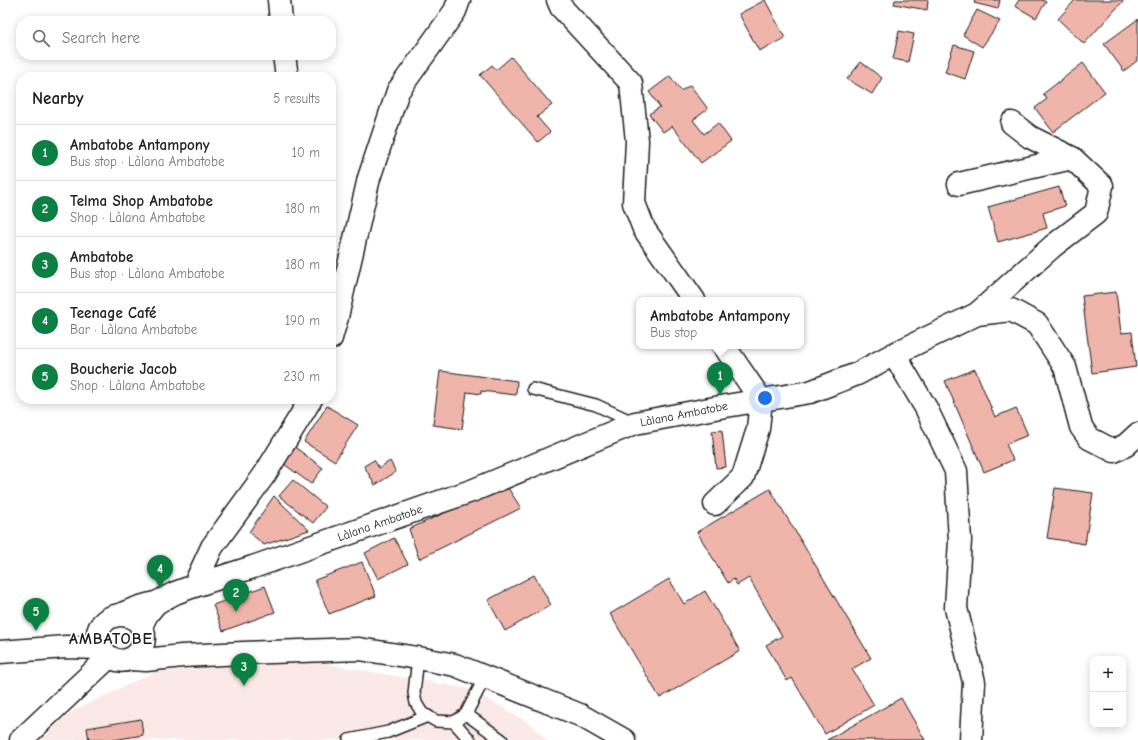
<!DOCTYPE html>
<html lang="en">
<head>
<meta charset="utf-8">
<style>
	body { margin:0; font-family:"Comic Neue",sans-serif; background:#f2f2f2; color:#202124 }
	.controls { position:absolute; right:12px; bottom:12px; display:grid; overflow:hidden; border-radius:8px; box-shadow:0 2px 10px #0003 }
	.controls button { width:36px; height:36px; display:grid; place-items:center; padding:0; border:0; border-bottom:1px solid #e0e0e0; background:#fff; color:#202124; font:20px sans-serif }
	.you { position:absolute; left:765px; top:398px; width:14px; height:14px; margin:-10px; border:3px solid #fff; border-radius:50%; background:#1a73e8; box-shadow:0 0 0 6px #1a73e833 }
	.badge { display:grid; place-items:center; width:26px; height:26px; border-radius:50%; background:#0b8043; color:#fff; font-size:13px; font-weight:700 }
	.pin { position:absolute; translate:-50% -33px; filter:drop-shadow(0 1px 2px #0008) }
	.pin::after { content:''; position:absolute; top:21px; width:14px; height:12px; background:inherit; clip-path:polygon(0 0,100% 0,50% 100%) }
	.popup { position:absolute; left:636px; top:297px; width:168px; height:52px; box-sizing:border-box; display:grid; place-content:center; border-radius:8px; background:#fff; filter:drop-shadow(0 1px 3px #0005); font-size:13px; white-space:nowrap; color:#757577 }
	.popup b { font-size:15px; color:#202124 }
	.popup::after { content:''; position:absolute; left:50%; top:100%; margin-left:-8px; border:8px solid transparent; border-top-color:#fff }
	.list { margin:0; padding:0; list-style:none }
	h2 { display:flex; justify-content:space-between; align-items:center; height:52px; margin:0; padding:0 16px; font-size:17px }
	h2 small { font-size:13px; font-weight:400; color:#757577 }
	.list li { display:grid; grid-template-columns:26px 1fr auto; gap:12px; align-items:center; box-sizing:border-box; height:56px; padding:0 16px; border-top:1px solid #e0e0e0 }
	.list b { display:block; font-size:15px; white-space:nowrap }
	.list p { margin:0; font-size:13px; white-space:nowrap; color:#757577 }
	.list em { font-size:13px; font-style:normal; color:#757577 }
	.icon { flex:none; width:22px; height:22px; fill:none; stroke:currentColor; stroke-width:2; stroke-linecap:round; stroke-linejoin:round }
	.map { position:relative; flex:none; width:1138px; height:740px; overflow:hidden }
	.search { position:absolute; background:#fff; box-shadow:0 2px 10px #0003; left:16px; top:16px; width:320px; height:44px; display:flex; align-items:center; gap:10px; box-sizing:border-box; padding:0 14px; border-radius:16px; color:#757577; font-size:15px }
	.panel { position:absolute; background:#fff; box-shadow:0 2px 10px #0003; left:16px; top:72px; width:320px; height:332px; border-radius:16px }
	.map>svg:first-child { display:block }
	.built { fill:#fae9e6 }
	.building { fill:#efb5aa; stroke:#1c1c1c }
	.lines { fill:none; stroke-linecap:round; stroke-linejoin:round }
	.service-casing { stroke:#1c1c1c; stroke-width:14 }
	.minor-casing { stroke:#1c1c1c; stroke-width:25 }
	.tertiary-casing { stroke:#1c1c1c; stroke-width:25 }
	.service { stroke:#fff; stroke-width:11 }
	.minor { stroke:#fff; stroke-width:22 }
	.tertiary { stroke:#fff; stroke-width:22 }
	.labels { text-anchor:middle; stroke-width:3; stroke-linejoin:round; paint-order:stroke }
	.street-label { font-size:12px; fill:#1c1c1c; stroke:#fff }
	.district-label { font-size:16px; font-weight:bold; letter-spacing:1px; fill:#1c1c1c; stroke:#fff }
</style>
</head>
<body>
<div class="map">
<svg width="1138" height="740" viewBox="0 0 1138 740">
	<rect width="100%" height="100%" fill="#fff"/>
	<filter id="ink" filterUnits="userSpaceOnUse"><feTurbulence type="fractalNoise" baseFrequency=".025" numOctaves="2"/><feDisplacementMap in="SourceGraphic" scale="8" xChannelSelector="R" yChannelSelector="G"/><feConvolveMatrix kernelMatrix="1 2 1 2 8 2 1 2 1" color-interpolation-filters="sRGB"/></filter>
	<g filter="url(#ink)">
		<path class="built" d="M303,660l167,29 57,33 20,18h-507l31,-28 83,-40z"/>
		<g class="building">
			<path d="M765,0l20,38 -26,13 -20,-37z"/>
			<path d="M895,0h33l-1,10 -33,-6z"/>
			<path d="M975,0h25l-2,9 -24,-6z"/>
			<path d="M1019,0h23l4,2 -10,16 -21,-12z"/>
			<path d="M1075,0h49l-40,44 -26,-25z"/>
			<path d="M977,10l23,11 -18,26 -19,-12z"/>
			<path d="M1138,19v41l-14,11 -20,-27z"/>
			<path d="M899,31l15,3 -6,28 -15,-3z"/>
			<path d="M954,45l20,6 -9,28 -20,-7z"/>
			<path d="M511,57l41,48 -15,12 13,15 -12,10 -58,-67 12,-10 4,5z"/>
			<path d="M861,62l21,16 -10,16 -25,-15z"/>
			<path d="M1083,63l22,29 -52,40 -18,-24 12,-9 -4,-5z"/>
			<path d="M670,76l11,15 9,-6 18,24 -15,11 11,14 14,-11 13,18 -30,22 -29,-37 -9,6 -14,-18 11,-7 -11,-15z"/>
			<path d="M1059,187l6,19 -22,7 4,15 -49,14 -10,-35z"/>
			<path d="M1116,292l5,41 11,-1 4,35 -44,6 -10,-77z"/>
			<path d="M975,369l20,48 21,-9 12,27 -22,9 7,16 -29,12 -39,-91z"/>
			<path d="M440,371l77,10 -1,14 -35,-4v3l-14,-2 -5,37 -29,-4z"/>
			<path d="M327,406l31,19 -23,36 -31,-19z"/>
			<path d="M722,430l4,37 -10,1 -4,-37z"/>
			<path d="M292,445l31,23 -12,16 -31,-23z"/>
			<path d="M374,460l5,8 11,-7 6,11 -21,13 -11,-19z"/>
			<path d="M293,480l33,27 -13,16 -34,-27z"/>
			<path d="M506,485l15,23 -102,51 -10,-30z"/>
			<path d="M1055,488l38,5 -8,51 -38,-6z"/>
			<path d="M770,489l101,169 -19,11 22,36 -49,29 -33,-56 -5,3 -21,-36 16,-9 -33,-58 -12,7 -3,-6 -6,4 -31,-51z"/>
			<path d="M274,496l35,34 -45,15 -15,-13z"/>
			<path d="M394,538l14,26 -30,15 -13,-26z"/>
			<path d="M362,562l14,34 -47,18 -14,-34z"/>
			<path d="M534,575l17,30 -46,26 -17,-31z"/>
			<path d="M669,579l15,25 21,-13 35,60 -80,47 -50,-84z"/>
			<path d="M265,586l10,26 -52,19 -10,-26z"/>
			<path d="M901,698l24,42h-98z"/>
			<path d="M141,719l2,16 -30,5h-24l-2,-12z"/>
		</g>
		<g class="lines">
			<defs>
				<g id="service">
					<path d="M533,389l63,16 39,18"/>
					<path d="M418,658l-4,35 2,10 6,10 14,8 18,1 12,-8 19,-37"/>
					<path d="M466,714l36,26"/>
					<path d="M454,722l16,18"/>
					<path d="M349,740l39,-8 40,-16"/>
				</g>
				<g id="minor">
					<path d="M279,0l2,21"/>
					<path d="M558,0l3,7 70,76 6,58 -3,62 10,26 50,71"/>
					<path d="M284,55l3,22"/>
					<path d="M959,184l113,-26"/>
					<path d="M331,304l6,13 32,-139 29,-87 57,-80 4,-11"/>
					<path d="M977,314l76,-68 43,-33 6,-27 -30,-28 -42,-21 -18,-14"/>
					<path d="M331,338l6,-21"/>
					<path d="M894,354l32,54 30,63 4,69 -4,68 18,74 -3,58"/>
					<path d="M715,504l28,-27 15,-48 3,-29 -37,-54"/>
					<path d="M194,586l18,-39 53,-73 46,-75"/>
					<path d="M21,740l88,-83"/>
				</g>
				<g id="tertiary">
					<path d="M120,615c6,0 10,1 15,4 14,10 11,33 -5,40 -23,9 -44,-22 -25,-38 5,-5 11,-5 17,-7 11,-5 22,-9 34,-11"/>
					<path d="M141,626l6,-12 9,-11 19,-10 19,-7 59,-19 221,-77 161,-67 85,-16 90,-15 47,-18 37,-20 83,-40 34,-4 26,14 28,43 16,60 8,11 25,13 12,-6 12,-11"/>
					<path d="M0,652l66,-5 34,1"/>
					<path d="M130,659l16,1 36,-4 61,-3 116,-4 59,9 37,7 125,50 44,25"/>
				</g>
			</defs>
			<use href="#service" class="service-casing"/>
			<use href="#minor" class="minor-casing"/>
			<use href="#tertiary" class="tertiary-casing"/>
			<use href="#service" class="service"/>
			<use href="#minor" class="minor"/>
			<use href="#tertiary" class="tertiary"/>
		</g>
	</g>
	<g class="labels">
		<g class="street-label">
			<text transform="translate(684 414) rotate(-11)" y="4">Làlana Ambatobe</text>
			<text transform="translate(380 523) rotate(-19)" y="4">Làlana Ambatobe</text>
		</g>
		<g class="district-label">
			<text x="111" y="644">AMBATOBE</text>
		</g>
	</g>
</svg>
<div class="controls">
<button>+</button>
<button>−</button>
</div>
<div class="you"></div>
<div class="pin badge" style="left:720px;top:395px">1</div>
<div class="popup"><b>Ambatobe Antampony</b>Bus stop</div>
<div class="pin badge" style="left:236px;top:612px">2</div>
<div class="pin badge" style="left:244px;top:686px">3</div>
<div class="pin badge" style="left:160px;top:588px">4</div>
<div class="pin badge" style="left:36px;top:631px">5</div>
<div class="search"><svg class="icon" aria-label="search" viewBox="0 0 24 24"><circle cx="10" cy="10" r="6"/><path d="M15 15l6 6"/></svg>Search here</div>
<section class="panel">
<h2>Nearby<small>5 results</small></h2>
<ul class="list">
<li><span class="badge">1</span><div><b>Ambatobe Antampony</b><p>Bus stop · Làlana Ambatobe</p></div><em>10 m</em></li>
<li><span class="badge">2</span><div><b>Telma Shop Ambatobe</b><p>Shop · Làlana Ambatobe</p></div><em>180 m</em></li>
<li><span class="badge">3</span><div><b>Ambatobe</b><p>Bus stop · Làlana Ambatobe</p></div><em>180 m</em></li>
<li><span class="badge">4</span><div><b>Teenage Café</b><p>Bar · Làlana Ambatobe</p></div><em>190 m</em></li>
<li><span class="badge">5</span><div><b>Boucherie Jacob</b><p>Shop · Làlana Ambatobe</p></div><em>230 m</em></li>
</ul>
</section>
</div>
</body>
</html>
